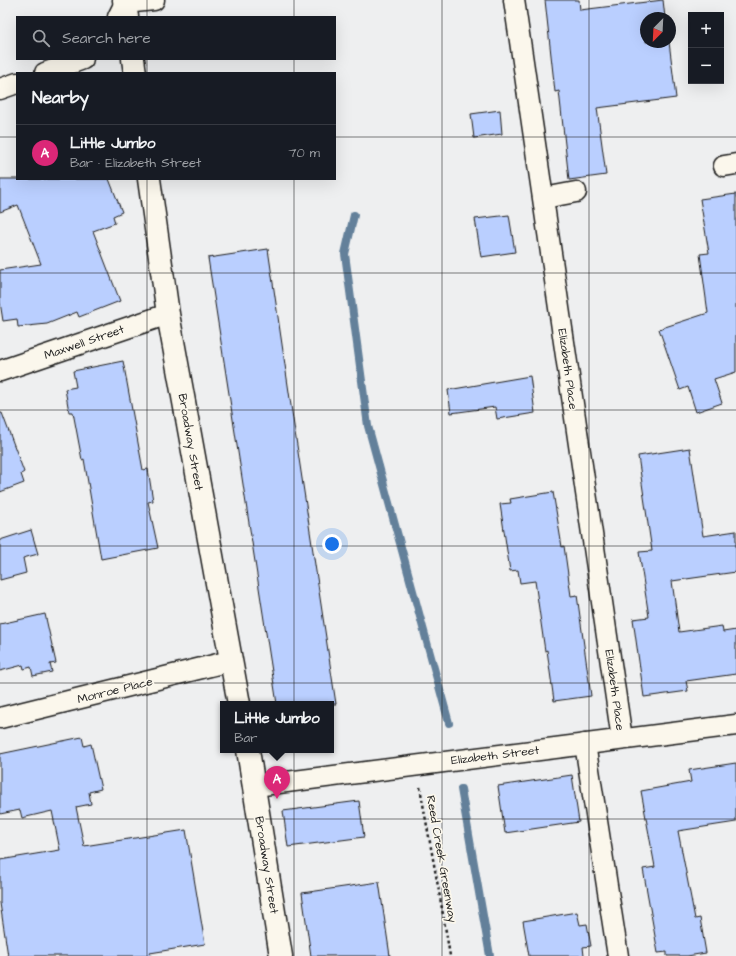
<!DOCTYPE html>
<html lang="en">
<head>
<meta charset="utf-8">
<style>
	body { margin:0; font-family:"Architects Daughter",sans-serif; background:#20242c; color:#f1f3f6 }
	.controls { position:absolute; right:12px; top:12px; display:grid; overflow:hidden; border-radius:0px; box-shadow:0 4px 16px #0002 }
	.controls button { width:36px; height:36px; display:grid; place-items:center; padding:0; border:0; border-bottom:1px solid #363941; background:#171b24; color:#f1f3f6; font:20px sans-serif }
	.compass { position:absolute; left:640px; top:12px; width:36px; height:36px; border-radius:50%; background:#171b24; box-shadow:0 4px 16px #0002; rotate:204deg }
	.you { position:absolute; left:332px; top:544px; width:14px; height:14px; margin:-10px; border:3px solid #fff; border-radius:50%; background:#1a73e8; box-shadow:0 0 0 6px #1a73e833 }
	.badge { display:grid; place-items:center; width:26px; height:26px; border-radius:50%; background:#db2777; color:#fff; font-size:13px; font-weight:700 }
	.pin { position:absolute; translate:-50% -33px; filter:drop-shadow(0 1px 2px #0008) }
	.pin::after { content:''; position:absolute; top:21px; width:14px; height:12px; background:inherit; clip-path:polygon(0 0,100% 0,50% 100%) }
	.popup { position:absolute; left:220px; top:701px; width:114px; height:52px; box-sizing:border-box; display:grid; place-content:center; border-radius:0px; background:#171b24; filter:drop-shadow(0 1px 3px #0005); font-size:13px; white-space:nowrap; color:#9ea1a6 }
	.popup b { font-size:15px; color:#f1f3f6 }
	.popup::after { content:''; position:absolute; left:50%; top:100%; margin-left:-8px; border:8px solid transparent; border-top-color:#171b24 }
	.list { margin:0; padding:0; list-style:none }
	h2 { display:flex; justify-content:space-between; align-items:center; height:52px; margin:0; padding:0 16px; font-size:17px }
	h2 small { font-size:13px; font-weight:400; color:#9ea1a6 }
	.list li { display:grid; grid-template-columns:26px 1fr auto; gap:12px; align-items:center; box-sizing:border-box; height:56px; padding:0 16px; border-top:1px solid #363941 }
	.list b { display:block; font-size:15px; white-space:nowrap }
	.list p { margin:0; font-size:13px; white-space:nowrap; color:#9ea1a6 }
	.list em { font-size:13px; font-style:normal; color:#9ea1a6 }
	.icon { flex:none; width:22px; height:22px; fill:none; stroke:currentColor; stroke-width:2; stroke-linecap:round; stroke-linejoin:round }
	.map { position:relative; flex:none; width:736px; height:956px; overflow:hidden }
	.search { position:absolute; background:#171b24; box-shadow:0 4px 16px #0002; left:16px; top:16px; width:320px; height:44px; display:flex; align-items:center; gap:10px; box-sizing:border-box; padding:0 14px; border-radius:0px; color:#9ea1a6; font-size:15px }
	.panel { position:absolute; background:#171b24; box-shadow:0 4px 16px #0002; left:16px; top:72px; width:320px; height:108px; border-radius:0px }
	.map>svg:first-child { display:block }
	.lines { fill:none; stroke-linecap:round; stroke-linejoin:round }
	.stream { stroke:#63809a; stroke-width:8 }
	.building { fill:#bacfff; stroke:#1c1c1c }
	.street-casing { stroke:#1c1c1c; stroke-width:23 }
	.secondary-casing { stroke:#1c1c1c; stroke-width:25 }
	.path { stroke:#1c1c1c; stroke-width:2.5; stroke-dasharray:3 3; stroke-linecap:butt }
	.street { stroke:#fbf7ec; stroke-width:20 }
	.secondary { stroke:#fbf7ec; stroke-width:22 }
	.grid { fill:none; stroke:#1c1c1c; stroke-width:1; stroke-opacity:0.55 }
	.labels { text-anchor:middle; stroke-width:3.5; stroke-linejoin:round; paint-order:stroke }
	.street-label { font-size:12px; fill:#1c1c1c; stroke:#fbf7ec }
</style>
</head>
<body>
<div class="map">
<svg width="736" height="956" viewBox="0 0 736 956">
	<rect width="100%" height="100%" fill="#eeeff0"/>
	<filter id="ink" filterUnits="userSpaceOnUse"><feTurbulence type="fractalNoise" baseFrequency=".025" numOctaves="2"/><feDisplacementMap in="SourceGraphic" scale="8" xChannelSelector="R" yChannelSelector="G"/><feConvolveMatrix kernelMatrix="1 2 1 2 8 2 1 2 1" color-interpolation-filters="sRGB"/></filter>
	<g filter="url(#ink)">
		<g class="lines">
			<g class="stream">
				<path d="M354,215l-9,39 23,172 81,297"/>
				<path d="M461,789l29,167"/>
			</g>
		</g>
		<g class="building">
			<path d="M545,0h34l1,10 83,-10 2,18h-19v24h23l7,56 -79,10 9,67 -37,5 -10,-89 -4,1z"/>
			<path d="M500,110l2,24 -28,4 -3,-24z"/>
			<path d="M0,179h109l13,33 -9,4 2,7 -22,8 27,70 -41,16 -2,-5 -30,12 -29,3 -1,-8 -14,2 -3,-19v-32l41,-6 -23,-59 -18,7z"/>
			<path d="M736,194v178l-22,7 8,24 -26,9 -8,-25 -8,3 -21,-61 49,-16 -8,-59 9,-1 -9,-54z"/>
			<path d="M509,215l6,37 -34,5 -6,-38z"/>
			<path d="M268,249l22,150 46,305h-59l-69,-446z"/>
			<path d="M123,361l20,109 5,-1 5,32 -5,1 10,46 -57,11 -17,-100 -2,1 -9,-48h-4l-4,-23 11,-2 -3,-16z"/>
			<path d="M530,376l5,37 -38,6 -2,-12 -44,6 -3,-23z"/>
			<path d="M0,413h2l22,59 -3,2 3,9 -24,9z"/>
			<path d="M690,448l13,88 33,-5v41l-64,9 7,51 43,-6 1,6 13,-2v44l-50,7 2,10 -44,6 -11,-78 16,-2 -10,-65 13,-1 -14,-95z"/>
			<path d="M553,492l9,55 2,-1 7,50 6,-1 14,101 -37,5 -7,-51 -2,1 -10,-70 -15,2 -2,-13 -8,1 -10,-67 11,-1 -1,-4z"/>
			<path d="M31,530l7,24 -15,4 3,15 -26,7v-40z"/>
			<path d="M45,614l11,49 -6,1 2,8 -19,4 -2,-9 -7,2 -1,-4 -23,6v-47z"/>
			<path d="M82,737l2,9 7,-2 10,45 -12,3 2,12 -15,3 8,39 102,-16 19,114 -55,9 1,3h-143l-8,-53v-43l60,-10 -8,-39 -30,7 -2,-8 -20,4v-60z"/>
			<path d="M736,763v59l-58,9 17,88 5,-1 6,35 -19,3h-20v-4l-9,1 -15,-84 12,-2 -14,-76 50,-9 -2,-12z"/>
			<path d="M572,775l7,47 -74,11 -7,-47z"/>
			<path d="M359,801l5,36 -76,10 -5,-36z"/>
			<path d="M379,882l11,74h-79l-9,-63z"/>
			<path d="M577,912l3,13 7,-1 4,22 -8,1 1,9h-55l-6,-35z"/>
		</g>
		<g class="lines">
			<defs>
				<g id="street">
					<path d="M514,0l108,739"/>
					<path d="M118,17l7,-14 29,-3"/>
					<path d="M45,73l38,-14"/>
					<path d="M0,89l17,-6"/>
					<path d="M724,166l12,-2"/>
					<path d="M544,198l32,-6"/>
					<path d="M0,371l168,-57"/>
					<path d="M0,718l230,-57"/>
					<path d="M585,744l33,212"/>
					<path d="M255,786l481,-61"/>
				</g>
				<g id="secondary">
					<path d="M124,0l3,17"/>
					<path d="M133,59l2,14"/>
					<path d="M149,179l19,135 71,390"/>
					<path d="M248,750l33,206"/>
				</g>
			</defs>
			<use href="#street" class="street-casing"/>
			<use href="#secondary" class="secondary-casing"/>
			<path class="path" d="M420,787c10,57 21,113 30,169"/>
			<use href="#street" class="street"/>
			<use href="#secondary" class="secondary"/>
		</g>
	</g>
	<path class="grid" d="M147,0v17M294,0v17M442,0v956M589,0v956M147,59v14M294,59v14M0,137h17M335,137h401M147,179v777M294,179v777M0,273h736M0,410h736M0,546h736M0,683h736M0,819h736"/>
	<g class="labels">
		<g class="street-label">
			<text transform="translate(84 342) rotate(-19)" y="4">Maxwell Street</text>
			<text transform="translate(568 369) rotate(82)" y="4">Elizabeth Place</text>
			<text transform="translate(191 442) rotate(80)" y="4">Broadway Street</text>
			<text transform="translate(115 690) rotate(-14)" y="4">Monroe Place</text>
			<text transform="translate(615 690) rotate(82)" y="4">Elizabeth Place</text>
			<text transform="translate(495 755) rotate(-7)" y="4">Elizabeth Street</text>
			<text transform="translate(442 859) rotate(80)" y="4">Reed Creek Greenway</text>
			<text transform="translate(267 865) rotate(81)" y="4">Broadway Street</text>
		</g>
	</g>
</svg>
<div class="controls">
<button>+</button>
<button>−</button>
</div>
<svg class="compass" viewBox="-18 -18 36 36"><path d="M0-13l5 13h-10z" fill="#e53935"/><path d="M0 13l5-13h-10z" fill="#9ea1a6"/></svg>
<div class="you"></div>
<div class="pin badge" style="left:277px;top:799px">A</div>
<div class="popup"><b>Little Jumbo</b>Bar</div>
<div class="search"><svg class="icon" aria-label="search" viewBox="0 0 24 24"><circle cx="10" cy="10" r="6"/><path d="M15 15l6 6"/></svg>Search here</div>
<section class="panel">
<h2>Nearby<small></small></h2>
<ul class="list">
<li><span class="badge">A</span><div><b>Little Jumbo</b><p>Bar · Elizabeth Street</p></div><em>70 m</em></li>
</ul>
</section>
</div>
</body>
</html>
